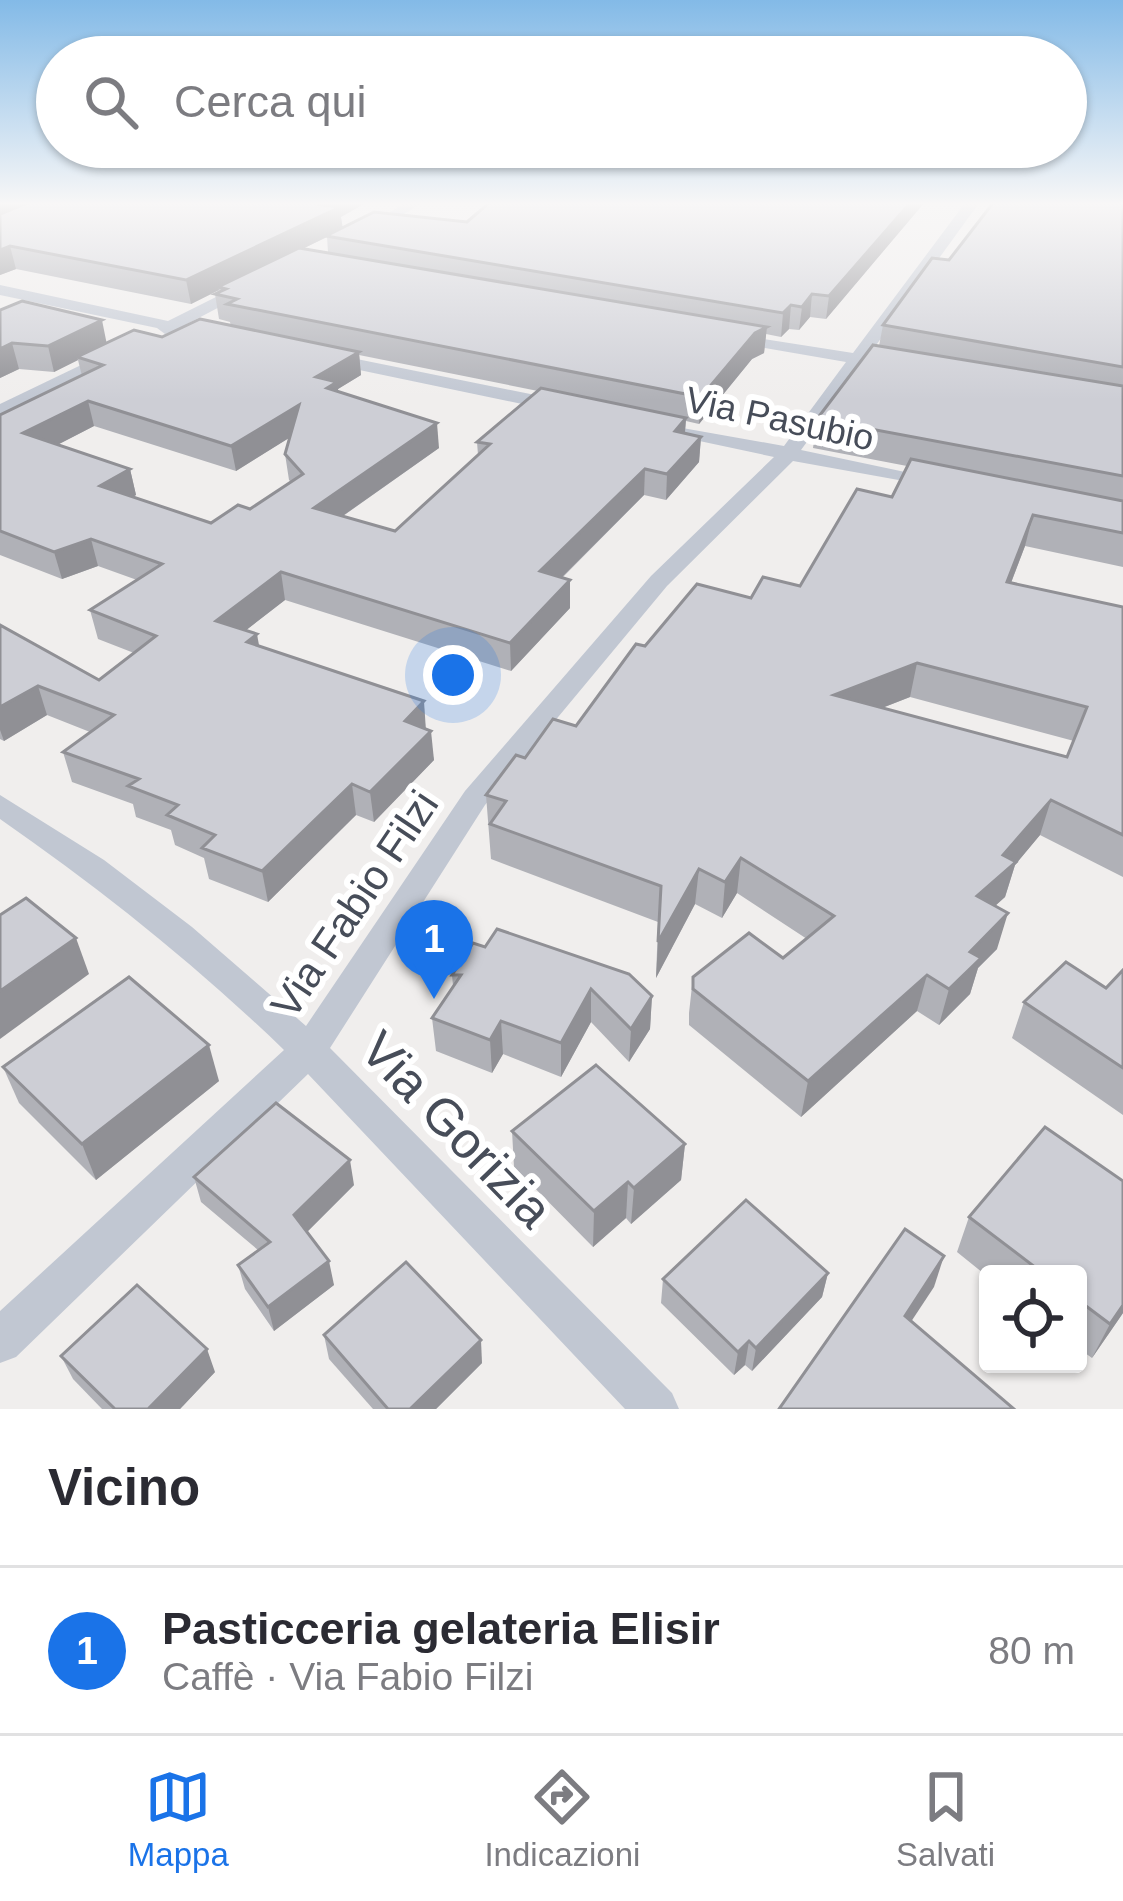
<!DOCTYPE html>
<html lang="it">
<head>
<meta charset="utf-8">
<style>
	body { margin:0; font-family:Arial,sans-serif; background:#f7f7f7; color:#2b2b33 }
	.controls { position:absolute; right:36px; bottom:36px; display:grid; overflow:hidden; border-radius:12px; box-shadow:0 3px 9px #0004 }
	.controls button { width:108px; height:108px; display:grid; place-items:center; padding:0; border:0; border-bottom:3px solid #e1e1e2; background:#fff; color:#2b2b33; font:60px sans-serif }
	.you { position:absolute; left:453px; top:675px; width:42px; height:42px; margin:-30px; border:9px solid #fff; border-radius:50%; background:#1a73e8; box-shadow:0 0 0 18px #1a73e833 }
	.badge { display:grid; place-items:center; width:78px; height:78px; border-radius:50%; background:#1a73e8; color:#fff; font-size:39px; font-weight:700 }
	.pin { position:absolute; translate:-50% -99px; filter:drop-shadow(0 3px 6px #0008) }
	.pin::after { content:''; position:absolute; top:63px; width:42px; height:36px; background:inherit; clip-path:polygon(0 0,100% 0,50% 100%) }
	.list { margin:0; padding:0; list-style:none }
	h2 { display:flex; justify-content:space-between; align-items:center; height:156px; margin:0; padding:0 48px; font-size:51px }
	h2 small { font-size:39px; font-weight:400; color:#7c7c81 }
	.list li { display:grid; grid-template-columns:78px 1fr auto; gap:36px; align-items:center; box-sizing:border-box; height:168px; padding:0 48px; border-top:3px solid #e1e1e2 }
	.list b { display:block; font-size:45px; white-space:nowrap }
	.list p { margin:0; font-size:39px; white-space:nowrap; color:#7c7c81 }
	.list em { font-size:39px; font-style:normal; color:#7c7c81 }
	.icon { flex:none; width:66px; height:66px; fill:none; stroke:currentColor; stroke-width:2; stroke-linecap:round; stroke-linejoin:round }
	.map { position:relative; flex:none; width:1123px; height:1409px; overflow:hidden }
	.search { position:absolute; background:#fff; box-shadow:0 3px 9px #0004; left:36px; right:36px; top:36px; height:132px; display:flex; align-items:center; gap:30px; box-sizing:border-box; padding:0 42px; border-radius:66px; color:#7c7c81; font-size:45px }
	.sheet { height:324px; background:#fff }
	nav { display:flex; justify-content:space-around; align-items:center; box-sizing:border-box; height:168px; border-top:3px solid #e1e1e2; background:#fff; font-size:33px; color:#7c7c81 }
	nav a { display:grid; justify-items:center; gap:6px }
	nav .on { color:#1a73e8 }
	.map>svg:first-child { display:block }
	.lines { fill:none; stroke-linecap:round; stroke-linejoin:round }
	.minor { fill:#c1c7d2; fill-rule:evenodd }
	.wall { fill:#b0b1b7; fill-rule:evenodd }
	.shaded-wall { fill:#909095 }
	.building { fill:#cdced5; stroke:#909095; stroke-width:3; fill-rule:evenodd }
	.labels { text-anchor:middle; stroke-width:12; stroke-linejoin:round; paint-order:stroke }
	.far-street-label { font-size:36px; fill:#474d59; stroke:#fff }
	.street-label { font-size:42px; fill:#474d59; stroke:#fff }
	.near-street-label { font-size:51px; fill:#474d59; stroke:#fff }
</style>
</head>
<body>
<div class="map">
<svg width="1123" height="1409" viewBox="0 0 1123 1409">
	<rect width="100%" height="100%" fill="#f0eeed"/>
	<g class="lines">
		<g class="minor">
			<path d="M405,203h17l-53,32 -12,-3z"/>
			<path d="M965,203h14l-110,152 11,6 -17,4 -62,85 142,30v8l-150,-27 -126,125 -182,219 -155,243 342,345 7,16h-54l-317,-335 -292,283 -16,6v-52l284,-261c-88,-85 -183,-161 -284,-231v-24l104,65 88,67 114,99 159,-235 186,-215 123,-119 -131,-28v-8l141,25 62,-84 -115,-20 -9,-5 3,-4 128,20z"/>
			<path d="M248,281l8,5 -2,3 -67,35 32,7v8l-6,1 -40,-8 -8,2 -8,-6 -157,-33v-10l168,36z"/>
			<path d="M327,353l233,47 9,6 -9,6 -239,-50 -3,-4z"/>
			<path d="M104,354l15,4 -119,59v-13z"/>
		</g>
	</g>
	<g class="wall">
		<path d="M0,203l341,14 1,11 125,-6 22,-19h435l-98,116 -16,-2 -11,13 -10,-1 -8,8 -15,-3 -2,19 -12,6 -53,65 -13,-3 -1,12 16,4 -2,25 -33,38 -22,-5 -82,83 8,30 -59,63 -226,-71 -39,30 13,16 167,83 8,31 -60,62 -18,-7 -88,87 -59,-23 -5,-21 -29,-13 -4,-15 -35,-13 -3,-13 -61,-22 -9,-30 27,-20 -43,-17 -43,26 -4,-2v-114l99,55 35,-27 -36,-14 -8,-29 47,-30 -39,-14 -36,13 -62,-24v-140l82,-39 -4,-16 -24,12 -35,-3 -19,9v-68l107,33 55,-6 69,-11 -1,-4 -11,-3 -4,-25 4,-4 -28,14 -175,-35 -16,6zM327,237l1,15 -24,-4zM359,355l179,36 -61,51 1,13 -83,76 -52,-15 96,-68 -101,-56v-3l23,-14zM94,426l142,45 54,-34 -5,17 4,26 2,2 -41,27 -39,14 -79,-26 4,-2 -6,-26 -73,-24z"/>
		<path d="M1123,203v364l-98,-21 -14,37 112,24v270l-83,-42 -25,30 -10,32 -10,9 2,43 -19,19 -8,26 -31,31 -22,-14 -116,106 -112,-92v-12l4,-36 90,-19 24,-19 -70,-46 -15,25 -27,-14 -39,74 2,-56 -167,-63 -5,-64 39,-37 51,-32 69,-80 106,-48 49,-12 92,-89 15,-31 -94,-18 4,-29 62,-73 4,-21 66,-65zM910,697l164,44 -7,16 -185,-49z"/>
		<path d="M1123,970v145l-111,-77 12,-36 82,-14z"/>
		<path d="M452,975l200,21 -2,33 -21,33 -38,-40 -30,55 -58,-23 -11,19 -56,-22 -4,-33 21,-32z"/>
		<path d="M3,1067l216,14 -123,99 -77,-77z"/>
		<path d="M512,1131l173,13 -4,36 -50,44 -5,-6 -33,29 -79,-80z"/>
		<path d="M194,1177l160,8 -47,47 27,53 -60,46 -29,-42 -7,-24 20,-15 -57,-48z"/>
		<path d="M1123,1181v132l-31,45 -14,-10v-74h-90v3l-31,-25 12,-35z"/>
		<path d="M828,1273l-6,24 -70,74 -7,-6 -11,10 -73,-72 2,-24z"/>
		<path d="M324,1335l158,28 -46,46h-63l-44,-50z"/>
		<path d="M61,1356l154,16 -35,37h-78l-29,-30z"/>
	</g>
	<g class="shaded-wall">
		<path d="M0,203h48l-48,18z"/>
		<path d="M325,203h41l-25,14 2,12 -120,59 -5,-1 1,3 -28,14 -5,-24z"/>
		<path d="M910,203h14l-98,116 3,-23z"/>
		<path d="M10,246l6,23 -16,6v-25z"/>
		<path d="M812,294l-2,23 -11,13 3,-23z"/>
		<path d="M791,305l-2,24 -8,8 2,-24z"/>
		<path d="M102,320l5,25 -30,12 1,3 -24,12 -6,-26z"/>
		<path d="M767,327l-3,26 -12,6 -53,65 2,-27 54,-64z"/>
		<path d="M12,343l7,26 -19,9v-29z"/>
		<path d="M359,352l2,23 -23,14 2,17 -24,-29z"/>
		<path d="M88,401l6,25 -64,33 -7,-26z"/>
		<path d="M299,405l3,25 -66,41 -5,-25z"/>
		<path d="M686,418l-2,25 -9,-12z"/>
		<path d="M437,423l2,25 -122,86 -3,-26z"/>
		<path d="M701,437l-2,25 -33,38 1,-26z"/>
		<path d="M130,469l6,26 -30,17 -6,-26z"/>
		<path d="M645,469l-1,26 -104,104v-28z"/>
		<path d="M1033,515l-8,31 -26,68 8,-32z"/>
		<path d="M91,539l7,27 -36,13 -8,-27z"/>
		<path d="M281,572l4,28 -63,49 -6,-28z"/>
		<path d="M570,580v28l-59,63 -1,-28z"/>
		<path d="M257,634l5,28 -15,-20z"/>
		<path d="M917,663l-7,34 -82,32 6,-34z"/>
		<path d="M38,686l9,29 -43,26 -4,-11v-23z"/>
		<path d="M424,701l2,30 -21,-10z"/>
		<path d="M431,731l3,29 -60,62 -4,-30z"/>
		<path d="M352,784l4,31 -88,87 -6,-31z"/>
		<path d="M1051,800l-11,35 -25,30 -10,32 -38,34 10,-35 26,-41z"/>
		<path d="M741,858l-4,35 -15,25 3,-36z"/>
		<path d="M699,869l-4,35 -39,74 2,-36z"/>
		<path d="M1008,913l-11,36 -19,19 -8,26 -31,31 10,-36 21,-37z"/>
		<path d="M76,938l13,36 -89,65v-48z"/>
		<path d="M927,975l-10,36 -116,106 7,-36z"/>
		<path d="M591,989v33l-30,55v-34z"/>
		<path d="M652,996l-2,33 -21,33 2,-33z"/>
		<path d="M501,1021l2,33 -11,19 -2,-33z"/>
		<path d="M209,1045l10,36 -123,99 -14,-36z"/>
		<path d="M685,1144l-4,36 -50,44 3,-36z"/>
		<path d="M350,1160l4,25 -54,54 -6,-24z"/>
		<path d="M628,1182l-2,36 -33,29 1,-36z"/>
		<path d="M944,1256l-10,31 -39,59 10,-30z"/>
		<path d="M329,1261l5,24 -60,46 -6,-24z"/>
		<path d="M828,1273l-6,24 -70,74 4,-23z"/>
		<path d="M1123,1305v8l-31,45 18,-34z"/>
		<path d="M481,1340l1,23 -46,46h-26z"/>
		<path d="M749,1341l-4,24 -11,10 4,-23z"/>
		<path d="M207,1349l8,23 -35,37h-32z"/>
	</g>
	<g class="building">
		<path d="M27,203h298l-4,2 19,2 -154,73 -176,-34 -10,4v-36z"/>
		<path d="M489,203h421l-81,93 -17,-2 -10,13 -11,-2 -8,8 -457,-77 48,-24 93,10z"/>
		<path d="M993,203h130v164l-240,-42 49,-67 17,2z"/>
		<path d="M299,248l468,79 -12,6 -54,64 -474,-93 10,-5 -22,-5 11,-5 -8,-2z"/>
		<path d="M22,301l80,19 -54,26 -36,-3 -12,6v-39z"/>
		<path d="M200,319l159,33 -43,25 21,5 -10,6 110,35 -123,85 81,23 95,-87 -13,-2 64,-54 145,30 -11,13 26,6 -34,37 -22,-5 -105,102 30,9 -60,63 -229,-71 -65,49 41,13 -10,8 177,59 -19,20 26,10 -61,61 -18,-8 -90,87 -60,-23 13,-13 -48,-20 11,-10 -50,-19 11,-7 -76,-27 51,-37 -76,-29 -38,21v-82l99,55 57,-44 -66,-26 72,-46 -71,-25 -37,13 -54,-21v-116l103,-50 -26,-8 57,-27 28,7zM88,401l143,45 68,-41 -14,49 18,20 -53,35 -12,-4 -27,18 -111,-37 30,-17 -107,-36z"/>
		<path d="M873,345l250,41v90l-306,-57z"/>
		<path d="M911,459l212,42v32l-90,-18 -26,67 116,25v228l-72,-35 -48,55 13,7 -39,34 31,17 -38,39 11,6 -32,31 -22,-14 -119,106 -115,-92v-12l56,-44 34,25 51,-42 -93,-58 -16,24 -26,-13 -41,73 3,-56 -171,-62 16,-23 -20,-6 30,-40 9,3 28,-39 23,7 60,-82 9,2 52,-62 54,14 12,-21 37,9 57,-97 35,8zM917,663l170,44 -20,50 -233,-62z"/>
		<path d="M26,898l50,40 -76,53v-76z"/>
		<path d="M497,929l132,45 23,22 -21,33 -40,-40 -30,54 -60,-22 -11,19 -58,-22 29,-43h-9l21,-32 12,4z"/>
		<path d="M1066,962l40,26 17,-18v98l-99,-66z"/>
		<path d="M129,977l80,68 -127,99 -79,-77z"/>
		<path d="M596,1065l89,79 -51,44 -6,-6 -34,29 -82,-80z"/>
		<path d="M276,1103l74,57 -56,55 35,46 -61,46 -30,-42 32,-23 -76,-65z"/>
		<path d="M1045,1127l78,54v124l-13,19 -32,-24v-26h-34l-75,-57z"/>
		<path d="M746,1200l82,73 -72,75 -7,-7 -11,11 -75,-73z"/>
		<path d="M905,1229l39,27 -39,60 109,93h-235z"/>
		<path d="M406,1262l75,78 -71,69h-22l-64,-74z"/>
		<path d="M137,1285l70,64 -59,60h-33l-54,-53z"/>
	</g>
	<linearGradient id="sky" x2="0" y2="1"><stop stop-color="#83bae7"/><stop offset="0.51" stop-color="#f8f7f7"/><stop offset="1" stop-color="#f8f7f7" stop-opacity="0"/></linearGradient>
	<rect width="1123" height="400" fill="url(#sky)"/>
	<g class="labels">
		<g class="far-street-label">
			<text transform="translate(780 418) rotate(12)" y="13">Via Pasubio</text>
		</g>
		<g class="street-label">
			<text transform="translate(354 904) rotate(-56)" y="15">Via Fabio Filzi</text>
		</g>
		<g class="near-street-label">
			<text transform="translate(457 1129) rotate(46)" y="18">Via Gorizia</text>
		</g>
	</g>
</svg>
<div class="controls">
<button><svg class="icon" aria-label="locate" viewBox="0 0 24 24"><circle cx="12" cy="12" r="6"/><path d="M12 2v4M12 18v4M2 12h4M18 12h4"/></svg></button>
</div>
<div class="you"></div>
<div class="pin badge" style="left:434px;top:999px">1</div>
<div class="search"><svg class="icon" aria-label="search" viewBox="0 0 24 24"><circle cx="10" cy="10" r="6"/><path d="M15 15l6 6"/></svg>Cerca qui</div>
</div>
<section class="sheet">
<h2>Vicino<small></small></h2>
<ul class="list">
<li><span class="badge">1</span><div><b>Pasticceria gelateria Elisir</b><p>Caffè · Via Fabio Filzi</p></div><em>80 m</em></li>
</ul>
</section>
<nav>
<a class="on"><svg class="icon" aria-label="map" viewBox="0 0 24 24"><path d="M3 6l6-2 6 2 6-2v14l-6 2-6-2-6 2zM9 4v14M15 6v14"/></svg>Mappa</a>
<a><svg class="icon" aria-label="directions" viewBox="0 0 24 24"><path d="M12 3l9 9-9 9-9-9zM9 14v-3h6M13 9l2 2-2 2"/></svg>Indicazioni</a>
<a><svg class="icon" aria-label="saved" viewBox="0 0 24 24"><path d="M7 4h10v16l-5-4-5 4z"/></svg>Salvati</a>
</nav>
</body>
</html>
